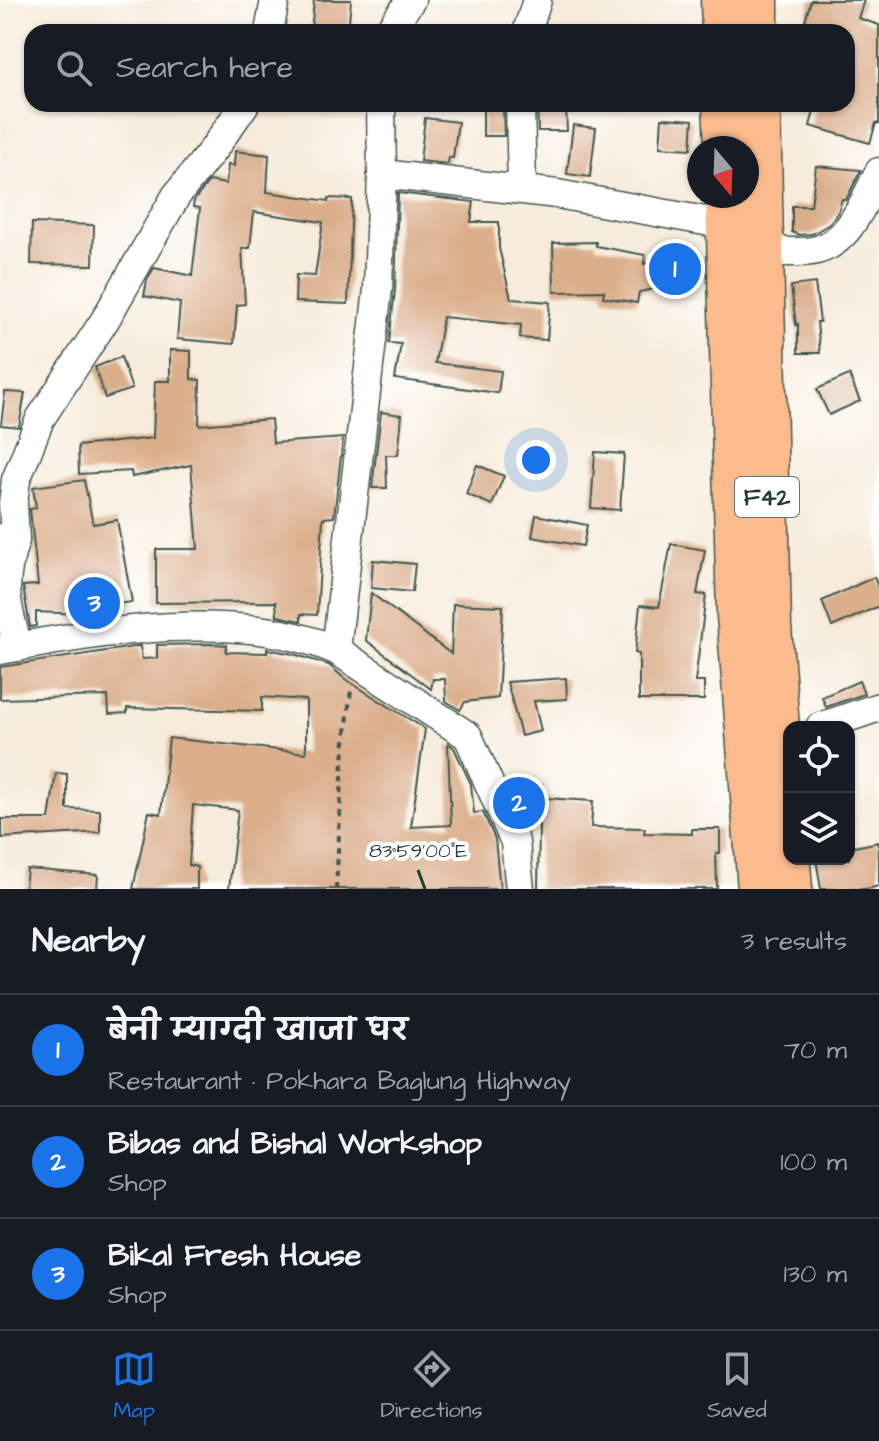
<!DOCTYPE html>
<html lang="en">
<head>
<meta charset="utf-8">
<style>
	body { margin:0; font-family:"Architects Daughter","Playpen Sans Deva",sans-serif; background:#242831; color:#f1f3f6 }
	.controls { position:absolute; right:24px; bottom:24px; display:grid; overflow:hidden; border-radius:16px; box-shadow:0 2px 6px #0004 }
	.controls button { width:72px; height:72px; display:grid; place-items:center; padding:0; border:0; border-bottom:2px solid #363941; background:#171b24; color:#f1f3f6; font:40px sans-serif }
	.compass { position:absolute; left:687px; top:136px; width:72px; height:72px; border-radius:50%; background:#171b24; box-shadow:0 2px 6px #0004; rotate:161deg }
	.you { position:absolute; left:536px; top:460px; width:28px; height:28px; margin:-20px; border:6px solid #fff; border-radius:50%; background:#1a73e8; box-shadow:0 0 0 12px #1a73e833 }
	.badge { display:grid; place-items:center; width:52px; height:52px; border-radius:50%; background:#1a73e8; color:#fff; font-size:26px; font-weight:700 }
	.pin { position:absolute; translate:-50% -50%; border:4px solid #fff; box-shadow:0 2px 8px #0006 }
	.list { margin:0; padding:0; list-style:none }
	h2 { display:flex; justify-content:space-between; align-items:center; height:104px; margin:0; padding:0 32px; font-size:34px }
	h2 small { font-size:26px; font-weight:400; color:#9ea1a6 }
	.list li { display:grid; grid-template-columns:52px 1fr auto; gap:24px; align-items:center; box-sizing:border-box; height:112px; padding:0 32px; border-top:2px solid #363941 }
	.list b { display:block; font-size:30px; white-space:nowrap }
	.list p { margin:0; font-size:26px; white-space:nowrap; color:#9ea1a6 }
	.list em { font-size:26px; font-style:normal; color:#9ea1a6 }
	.icon { flex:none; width:44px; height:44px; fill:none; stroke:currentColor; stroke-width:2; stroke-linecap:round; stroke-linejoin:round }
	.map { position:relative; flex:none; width:879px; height:889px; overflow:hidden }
	.search { position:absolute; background:#171b24; box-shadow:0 2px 6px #0004; left:24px; right:24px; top:24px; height:88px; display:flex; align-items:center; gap:20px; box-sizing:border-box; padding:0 28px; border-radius:24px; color:#9ea1a6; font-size:30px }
	.sheet { height:440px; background:#171b24 }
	nav { display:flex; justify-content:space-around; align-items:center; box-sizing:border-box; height:112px; border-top:2px solid #363941; background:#171b24; font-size:22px; color:#9ea1a6 }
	nav a { display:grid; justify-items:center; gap:4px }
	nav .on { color:#1a73e8 }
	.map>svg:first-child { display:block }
	.building { fill:#dbaf8c }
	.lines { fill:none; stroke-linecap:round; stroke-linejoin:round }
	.minor-casing { stroke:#3f574d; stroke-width:31 }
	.highway-casing { stroke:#3f574d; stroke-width:45 }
	.path { stroke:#3f574d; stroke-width:4; stroke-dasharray:6 6; stroke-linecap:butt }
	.minor { stroke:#fff; stroke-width:28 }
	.highway { stroke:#fbbb8c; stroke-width:42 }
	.ticks { fill:none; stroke:#1f3d34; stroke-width:3 }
	.labels { text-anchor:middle; stroke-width:8; stroke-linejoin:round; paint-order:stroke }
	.shield { fill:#fff; stroke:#627771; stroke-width:2 }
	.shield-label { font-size:24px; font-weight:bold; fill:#1f3d34 }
	.ticks-label { font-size:20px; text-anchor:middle; fill:#1f3d34; stroke:#fff; stroke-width:8; stroke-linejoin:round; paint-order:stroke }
</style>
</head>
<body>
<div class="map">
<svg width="879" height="889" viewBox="0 0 879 889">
	<rect width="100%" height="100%" fill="#fff"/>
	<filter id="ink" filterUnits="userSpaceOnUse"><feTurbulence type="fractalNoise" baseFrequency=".0125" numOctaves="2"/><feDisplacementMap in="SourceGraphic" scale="16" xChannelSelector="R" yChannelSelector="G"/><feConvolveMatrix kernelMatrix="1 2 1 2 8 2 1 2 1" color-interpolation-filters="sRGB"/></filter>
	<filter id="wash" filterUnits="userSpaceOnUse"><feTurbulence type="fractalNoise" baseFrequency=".006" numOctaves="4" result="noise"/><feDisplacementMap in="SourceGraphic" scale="32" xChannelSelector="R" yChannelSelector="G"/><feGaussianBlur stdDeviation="1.8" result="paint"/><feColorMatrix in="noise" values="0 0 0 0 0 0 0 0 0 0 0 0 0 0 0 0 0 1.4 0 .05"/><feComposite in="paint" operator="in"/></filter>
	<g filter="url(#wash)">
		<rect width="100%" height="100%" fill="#f7ecdb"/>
		<g id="blocks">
			<g class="building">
				<path d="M314,0h37l-3,32h-37z"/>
				<path d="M811,0h53l-6,18 21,7v99l-3,-1 -6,20 -60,-17 6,-22h31v-72h-35l3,-9 -10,-2z"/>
				<path d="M483,104h20l1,32h-21z"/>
				<path d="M537,104h29l1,27h-29z"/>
				<path d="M425,118l33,4 -5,36 -4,-1 -1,7 -28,-3z"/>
				<path d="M662,118l31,2 -2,29 -31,-2z"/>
				<path d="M573,125l23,3 -6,49 -23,-3z"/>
				<path d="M235,151l34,4 -2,37 61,9 1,-3 23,1 -4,105 -53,-2 1,-27 19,1 8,-54 -69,-10 -4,36h-8l3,56 -8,1 -3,39 -57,-5 3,-36 -36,-7 3,-16 7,-12 38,8 8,-68 -7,-1 1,-6 15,-20 17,3 2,-19 6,1z"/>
				<path d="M816,166l45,4 -15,30 -4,-1 -4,13 -10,13 -16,9 -13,1 -7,-3v-26h19z"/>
				<path d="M398,193l76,9 -3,20h28v26l12,51 39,3 -3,38 -27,-2 1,-13 -78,-8 -8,46 66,8 -3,22 -103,-14 6,-35 -12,-1 6,-53z"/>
				<path d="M32,223l62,2 -1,40 -62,-1z"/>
				<path d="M596,242v4l49,9 -1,9 32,-7 6,26 -43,9 -2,11 -34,-6 1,-6 -50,1 -1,-49z"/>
				<path d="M815,283l5,39h-3l3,31h-22v-29l-2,1 -5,-39z"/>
				<path d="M170,350l21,1v28l9,1 -1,45 72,-6 2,24 70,-5 -9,79 -11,1 -6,97 -16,-1v7l-24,-5 -1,-14 -120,1v-54h42l-7,-84 -59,12 -1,-6 -52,3 -1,-28 75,-8 2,-57h15z"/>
				<path d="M121,357l11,32 -27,9 -10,-31z"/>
				<path d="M849,375l11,26 -31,14 -12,-26z"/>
				<path d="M5,392l20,1 -6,34 -18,-2z"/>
				<path d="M381,412l21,3 -4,40h-12l1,33h-15z"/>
				<path d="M595,452l29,2 -4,56 -29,-2z"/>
				<path d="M477,465l27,11 -12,29 -26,-11z"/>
				<path d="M84,480l9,44 24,-4 15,82 -51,7v5l-45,-2v14l-6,1 -7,-41 15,-1 -8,-76 6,-1 -3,-21z"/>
				<path d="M536,515l51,10 -4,21 -51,-9z"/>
				<path d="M671,544l34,6 -8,44 9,1 -11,87h9v18h-65v-46l-4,-1 5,-48 19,2z"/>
				<path d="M373,560l42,4 -3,28 -41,-4z"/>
				<path d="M874,577l5,12v17l-47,21 -10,-26z"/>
				<path d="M371,593l80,61 2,-50 50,2 -5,92 -33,4 -5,8 -14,-9 -1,-22h-12l-2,10 -65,-49z"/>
				<path d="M213,644l14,1 -1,7 41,1v-4l26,5 36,11 16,14 80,50 -14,98 40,-2 -3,-82 6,5 17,36 3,29 9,-1 12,27 5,50h-271l9,-79 -45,-5 -4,60 8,2v22h-64l16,-77 12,2 8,-76 137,15v-53l-44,-3v14l-135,-3v5l-18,1 -1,-18 -108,3v-32l140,-21 2,13 15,-1v-13z"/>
				<path d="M566,678l1,21 -33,2 7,30 -20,5 -14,-54z"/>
				<path d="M859,681l5,13 -38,13 -4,-10z"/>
				<path d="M56,773l11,1v35l33,1v22l-98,6v-19h47z"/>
				<path d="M542,785l2,13 49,3 -2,26 54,1 -1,5 48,1v-5h28v24h-4l1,36h-179l1,-64 -13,1 -12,-29 6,-2 -2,-7z"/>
				<path d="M879,842v44l-13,3h-45l-5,-30h33v-11z"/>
				<path d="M27,869l71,6 -1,14h-72z"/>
			</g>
		</g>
	</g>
	<g filter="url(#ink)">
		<use href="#blocks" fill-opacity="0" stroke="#3f574d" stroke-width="2"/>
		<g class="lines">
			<defs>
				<g id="minor">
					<path d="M269,32l6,-32"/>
					<path d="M388,32l23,-32"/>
					<path d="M527,32l10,-32"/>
					<path d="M381,104l1,70 175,20 203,37 19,21c12,0 26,1 38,-2 34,-9 47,-50 62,-78"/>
					<path d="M520,104l2,85"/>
					<path d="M0,538l15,2 -2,-37 3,-23 24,-61 65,-99 71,-124 36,-45 33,-47"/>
					<path d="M15,540c-15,46 -9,63 3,107"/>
					<path d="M0,650c102,-19 237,-42 336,0l132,86 47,106 5,47"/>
					<path d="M336,650l42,-361 4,-115"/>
					<path d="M820,727l59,-20"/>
				</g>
				<g id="highway">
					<path d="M722,0l1,32"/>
					<path d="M757,0v32"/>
					<path d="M724,104l2,44"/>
					<path d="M759,104l11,523 21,262"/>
					<path d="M727,196l11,419 21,274"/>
				</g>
			</defs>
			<use href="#minor" class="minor-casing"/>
			<use href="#highway" class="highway-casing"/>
			<path class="path" d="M336,889l7,-130 8,-70"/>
			<use href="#minor" class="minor"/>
			<use href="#highway" class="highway"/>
		</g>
	</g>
	<path class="ticks" d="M418,870l7,19"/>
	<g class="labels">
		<rect class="shield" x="735" y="477" width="64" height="40" rx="6"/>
		<g class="shield-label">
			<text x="767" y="505">F42</text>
		</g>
	</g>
	<g class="ticks-label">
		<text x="418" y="857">83°59'00"E</text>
	</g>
</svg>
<div class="controls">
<button><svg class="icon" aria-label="locate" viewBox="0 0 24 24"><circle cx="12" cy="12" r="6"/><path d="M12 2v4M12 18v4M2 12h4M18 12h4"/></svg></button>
<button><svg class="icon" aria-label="layers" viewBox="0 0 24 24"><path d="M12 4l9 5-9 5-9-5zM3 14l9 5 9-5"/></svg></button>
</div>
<svg class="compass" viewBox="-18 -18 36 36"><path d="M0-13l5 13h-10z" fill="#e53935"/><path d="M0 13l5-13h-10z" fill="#9ea1a6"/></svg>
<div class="you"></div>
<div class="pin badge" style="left:675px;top:269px">1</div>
<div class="pin badge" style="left:519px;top:803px">2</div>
<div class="pin badge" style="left:94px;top:603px">3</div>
<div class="search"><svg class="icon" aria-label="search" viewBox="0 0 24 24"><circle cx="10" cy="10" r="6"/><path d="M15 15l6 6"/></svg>Search here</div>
</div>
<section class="sheet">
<h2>Nearby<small>3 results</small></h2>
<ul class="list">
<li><span class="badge">1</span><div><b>बेनी म्याग्दी खाजा घर</b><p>Restaurant · Pokhara Baglung Highway</p></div><em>70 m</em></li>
<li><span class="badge">2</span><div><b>Bibas and Bishal Workshop</b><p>Shop</p></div><em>100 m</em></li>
<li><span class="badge">3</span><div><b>Bikal Fresh House</b><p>Shop</p></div><em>130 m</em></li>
</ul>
</section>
<nav>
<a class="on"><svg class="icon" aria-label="map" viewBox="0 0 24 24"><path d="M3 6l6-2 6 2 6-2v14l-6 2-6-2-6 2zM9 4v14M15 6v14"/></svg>Map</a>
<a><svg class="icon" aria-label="directions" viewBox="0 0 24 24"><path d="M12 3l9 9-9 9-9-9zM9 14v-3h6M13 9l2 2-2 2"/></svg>Directions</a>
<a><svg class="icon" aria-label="saved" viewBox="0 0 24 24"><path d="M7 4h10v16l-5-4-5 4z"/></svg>Saved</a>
</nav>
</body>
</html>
